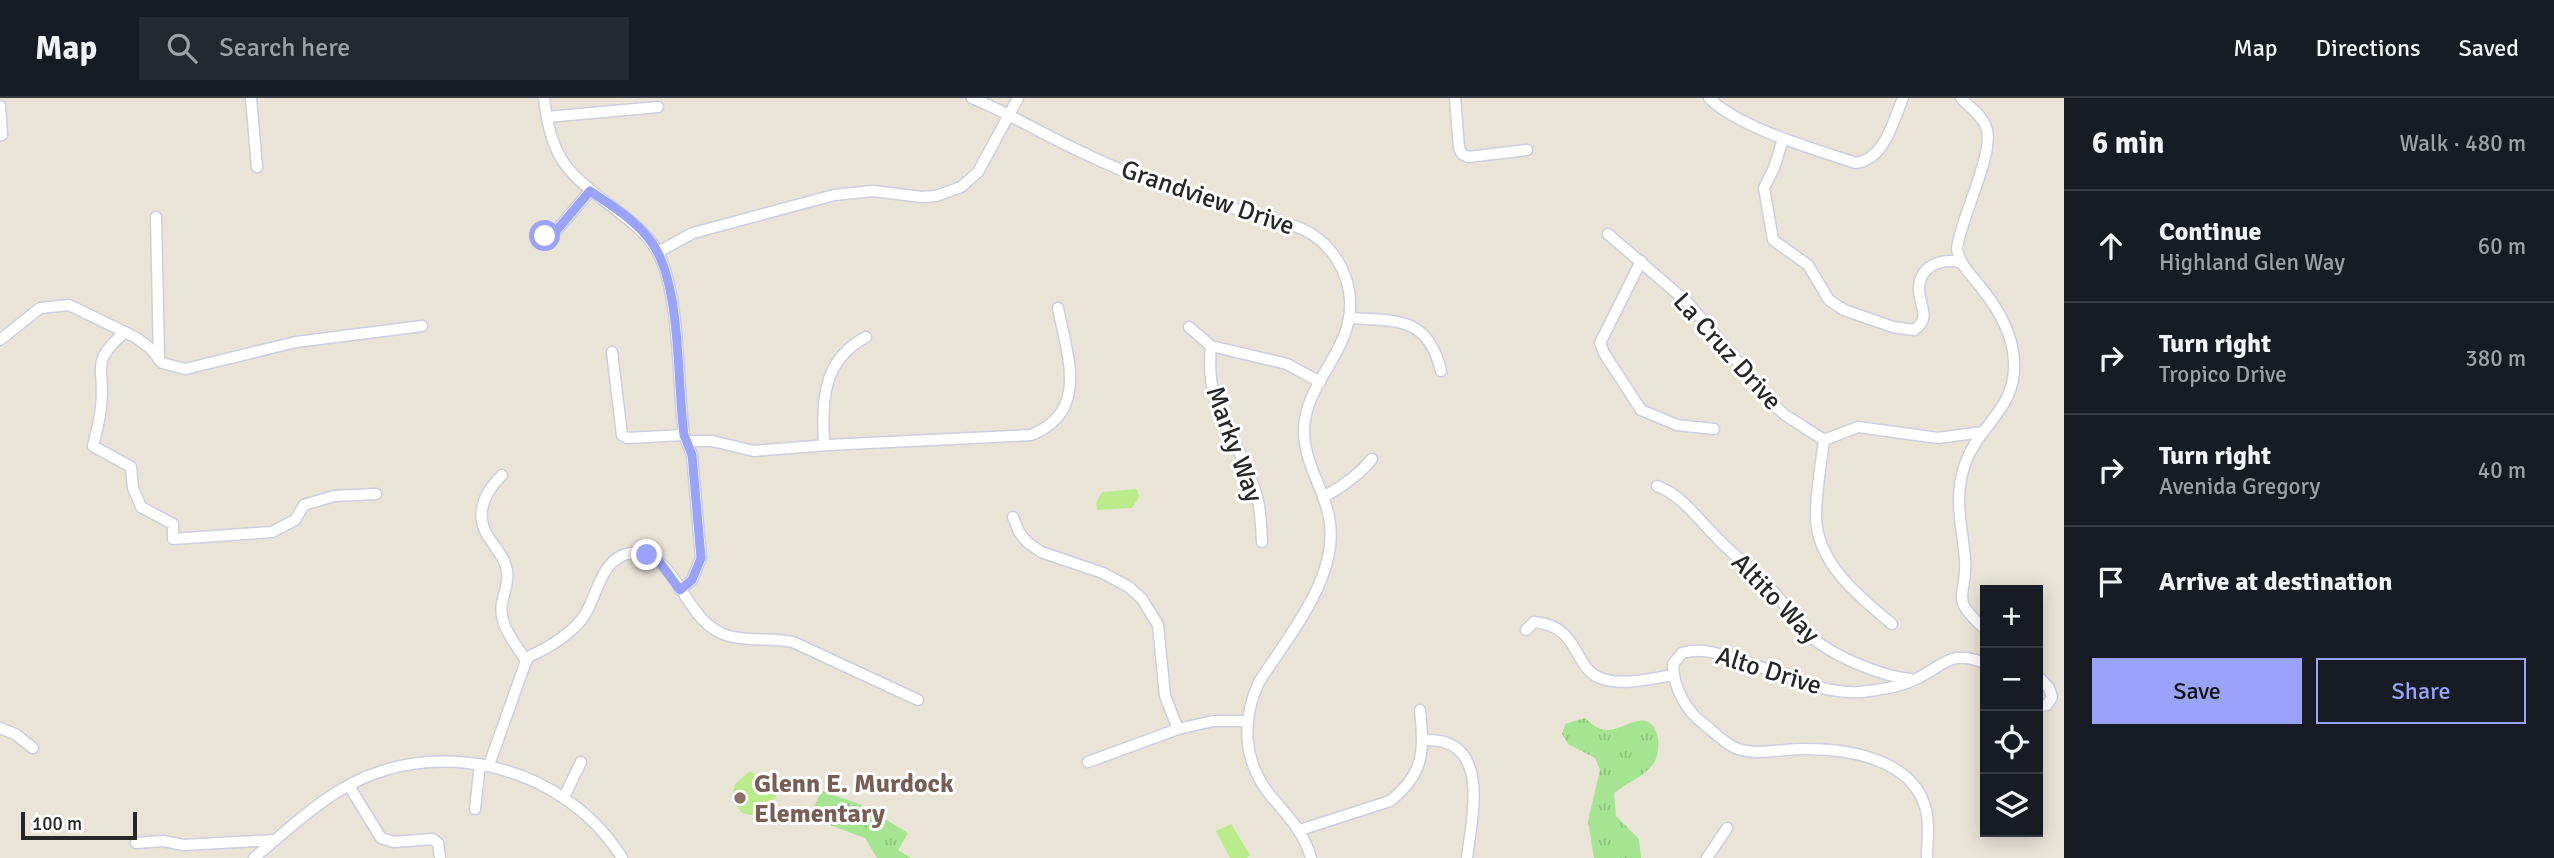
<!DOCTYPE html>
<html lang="en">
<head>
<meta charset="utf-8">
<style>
	body { margin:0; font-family:Signika,sans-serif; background:#242831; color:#f1f3f6 }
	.controls { position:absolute; right:21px; bottom:21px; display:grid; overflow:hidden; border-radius:0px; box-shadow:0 4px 18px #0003 }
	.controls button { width:63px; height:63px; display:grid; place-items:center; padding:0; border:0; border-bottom:2px solid #363941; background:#171b24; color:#f1f3f6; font:35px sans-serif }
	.scale { position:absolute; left:21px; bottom:18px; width:116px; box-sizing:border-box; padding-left:7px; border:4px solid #272727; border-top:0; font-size:19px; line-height:24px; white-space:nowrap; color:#272727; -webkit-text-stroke:5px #fff; paint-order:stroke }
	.stop { position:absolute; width:21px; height:21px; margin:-16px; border:5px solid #9aa3fa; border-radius:50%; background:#fff }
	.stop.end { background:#9aa3fa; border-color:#fff; box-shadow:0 2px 7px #0008 }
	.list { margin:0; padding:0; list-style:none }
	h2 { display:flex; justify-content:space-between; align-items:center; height:91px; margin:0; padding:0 28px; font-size:30px }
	h2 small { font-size:23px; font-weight:400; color:#9ea1a6 }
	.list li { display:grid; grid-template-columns:46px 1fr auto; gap:21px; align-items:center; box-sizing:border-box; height:112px; padding:0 28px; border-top:2px solid #363941 }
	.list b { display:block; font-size:26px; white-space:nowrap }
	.list p { margin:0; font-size:23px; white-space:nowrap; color:#9ea1a6 }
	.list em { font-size:23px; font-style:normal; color:#9ea1a6 }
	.actions { display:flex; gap:14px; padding:21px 28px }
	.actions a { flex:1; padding:16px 0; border:2px solid #9aa3fa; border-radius:0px; text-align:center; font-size:24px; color:#9aa3fa }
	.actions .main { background:#9aa3fa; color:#111 }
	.icon { flex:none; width:38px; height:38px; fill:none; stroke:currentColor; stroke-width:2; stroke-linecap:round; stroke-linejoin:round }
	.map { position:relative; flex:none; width:2064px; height:760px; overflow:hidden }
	header { display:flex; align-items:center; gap:42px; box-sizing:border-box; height:98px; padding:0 35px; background:#171b24; border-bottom:2px solid #363941 }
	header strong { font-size:33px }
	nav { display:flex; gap:38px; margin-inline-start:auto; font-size:24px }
	.search { width:490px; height:63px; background:#242831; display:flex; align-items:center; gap:18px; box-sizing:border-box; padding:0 24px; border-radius:0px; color:#9ea1a6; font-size:26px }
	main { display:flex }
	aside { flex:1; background:#171b24 }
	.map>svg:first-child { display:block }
	.grass { fill:url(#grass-tufts) }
	.pitch { fill:#baec8b }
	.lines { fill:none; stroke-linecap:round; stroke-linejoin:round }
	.minor-casing { stroke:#cccee1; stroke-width:13 }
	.minor { stroke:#fff; stroke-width:10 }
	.route { stroke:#9aa3fa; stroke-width:9 }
	.education-dot { fill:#8d6e63; stroke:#fff; stroke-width:2.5 }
	.labels { text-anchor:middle; stroke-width:6; stroke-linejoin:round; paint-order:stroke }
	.street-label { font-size:26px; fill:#272727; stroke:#fff }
	.education-label { font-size:26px; font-weight:bold; fill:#785e54; stroke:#fff; text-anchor:start }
</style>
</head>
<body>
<header>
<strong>Map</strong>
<div class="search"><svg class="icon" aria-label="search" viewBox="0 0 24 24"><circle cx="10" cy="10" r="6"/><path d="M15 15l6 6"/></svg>Search here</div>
<nav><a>Map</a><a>Directions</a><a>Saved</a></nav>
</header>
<main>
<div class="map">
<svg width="2064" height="760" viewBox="0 0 2064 760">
	<defs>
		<pattern id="grass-tufts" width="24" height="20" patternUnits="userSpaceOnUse" patternTransform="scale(1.75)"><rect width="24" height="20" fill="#a5e490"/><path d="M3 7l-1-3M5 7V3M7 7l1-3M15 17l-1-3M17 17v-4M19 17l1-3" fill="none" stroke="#8ec47c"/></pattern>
	</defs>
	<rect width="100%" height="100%" fill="#eae4d7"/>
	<g class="grass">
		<path d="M1585,620c7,6 14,13 24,12 15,0 41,-26 49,8 1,8 0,20 -5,26 -9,13 -27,19 -39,29l2,23 23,23 2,19h-47l-6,-37 12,-51 -5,-12 -27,-14 -6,-10 3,-10z"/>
		<path d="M822,693l40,14 46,28 -10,17 13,8h-34l-12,-20 -57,-21z"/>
	</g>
	<g class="pitch">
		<path d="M1137,391l2,8 -7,11 -35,2 -1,-7 6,-11z"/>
		<path d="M750,673l27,18 1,5 -17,23 -19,-4 -11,-14 4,-15z"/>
		<path d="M1231,726l19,31 -3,3h-17l-14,-27z"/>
	</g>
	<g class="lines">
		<defs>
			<g id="minor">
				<path d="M251,0l6,69"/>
				<path d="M544,0c7,66 27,77 76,115 14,11 28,22 37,38 24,43 20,133 27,184l8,20 9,103 -9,22 -12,10"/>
				<path d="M972,0c25,10 48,23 71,35 37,19 77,38 116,52 34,14 72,22 107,32 15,5 31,8 44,16 23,14 38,39 40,66 4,52 -46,83 -46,132 0,31 19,56 25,86 12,58 -40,118 -70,165 -18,39 -16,79 11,113 17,20 34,37 41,63"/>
				<path d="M1455,0l4,50 3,6 6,3 59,-7"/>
				<path d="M1709,0c30,30 105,51 147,65 29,-4 37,-42 47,-65"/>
				<path d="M1961,0c8,9 21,17 25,29 10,24 -26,92 -29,122 3,17 15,26 25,40 16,19 31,46 32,72 3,48 -35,63 -49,103 -12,36 -3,59 0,95 3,40 -18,36 20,70"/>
				<path d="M0,8l2,29"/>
				<path d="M547,19l111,-10"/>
				<path d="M1783,41l-9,29 -10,20 9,52 35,25 21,35 15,10 49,17 21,3c18,-12 5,-24 5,-41 0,-23 22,-31 41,-27"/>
				<path d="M156,119l3,143"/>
				<path d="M1608,136l80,69 87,103 10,9 39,25 34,-13 80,11 44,-6"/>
				<path d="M542,140l14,-7 34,-40"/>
				<path d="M658,154l35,-19 141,-38 39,-4 49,6 14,-1 25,-9 17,-15 40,-74"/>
				<path d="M1641,163l-41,82 4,10 37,57 36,15 37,4"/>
				<path d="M1349,220c48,3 79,-2 92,53"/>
				<path d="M1189,229l22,19 76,18 33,18"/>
				<path d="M125,234c-37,32 -19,35 -24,75 -1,13 -5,26 -8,39l38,21 2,21 8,19 32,17v15l99,-7 23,-12 9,-15 30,-9 42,-2"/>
				<path d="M0,242l40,-32 29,-3 66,32 15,11 12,15 23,6 111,-27 126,-16"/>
				<path d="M1211,248c-7,69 28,89 45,147 5,16 5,32 6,49"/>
				<path d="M612,254l10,83 5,3 57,-3"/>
				<path d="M1824,342c-3,24 -8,51 -8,76 0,46 43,81 76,108"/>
				<path d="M687,343h25l42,10 74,-6 203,-10c59,-23 36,-80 27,-127"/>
				<path d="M824,347c-2,-44 -2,-85 42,-108"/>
				<path d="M502,377c-16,16 -27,36 -16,58 7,13 19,23 21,38 2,11 -3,21 -5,32 -4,23 14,40 24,58"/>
				<path d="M1657,388c25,9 41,33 60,52 19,20 43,37 61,59 11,12 19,26 30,37 22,21 72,42 102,45"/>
				<path d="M1323,399c19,-10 35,-21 49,-38"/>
				<path d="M1013,419l6,15 8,10 14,10 62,21 26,14 13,12 16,26 7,71 13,33"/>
				<path d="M1526,532l8,-8c48,4 38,48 69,57 21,7 50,-1 71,-4"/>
				<path d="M2038,578l11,12 3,9 -5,8 -9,2"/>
				<path d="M0,630l15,6 18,14"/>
				<path d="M1424,642c68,-3 48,76 43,118"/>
				<path d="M1088,664l90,-33 35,-8h33"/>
				<path d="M489,667l37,-104 4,-5c20,-9 38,-20 52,-37 16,-21 17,-61 49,-66 8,-1 18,1 25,6 28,22 36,67 73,77 21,6 43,1 64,6l125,58"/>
				<path d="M349,688l32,52 13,4 38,-3 6,4 2,15"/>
				<path d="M564,699l17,-35"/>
				<path d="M475,711l5,-45"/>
				<path d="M1300,732l90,-29c35,-28 34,-50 30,-91"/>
				<path d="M136,745l27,-2 21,4 91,-5"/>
				<path d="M254,760c26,-22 54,-48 83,-66 94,-60 227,-28 285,66"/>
				<path d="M1707,760l20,-30"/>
				<path d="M1927,760c0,-16 3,-32 -1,-48 -12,-50 -75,-61 -119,-61 -23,-1 -46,7 -69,0 -12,-4 -24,-17 -34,-25 -18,-13 -31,-37 -31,-60l9,-11c20,-6 38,1 57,7 41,12 87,38 130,31 16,-2 33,-5 47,-12 29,-14 34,-30 69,-16"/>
			</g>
		</defs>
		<use href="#minor" class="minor-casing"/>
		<use href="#minor" class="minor"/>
	</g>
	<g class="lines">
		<path class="route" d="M545,138l11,-5 34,-40c24,16 55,35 68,62 23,46 19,129 26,182l8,20 9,103 -9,22 -12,10 -22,-30 -11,-5"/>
	</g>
	<circle class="education-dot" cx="740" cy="700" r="7"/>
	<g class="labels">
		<g class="street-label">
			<text transform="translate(1208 99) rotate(19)" y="9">Grandview Drive</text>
			<text transform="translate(1728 253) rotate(48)" y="9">La Cruz Drive</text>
			<text transform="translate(1235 346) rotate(70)" y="9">Marky Way</text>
			<text transform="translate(1776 500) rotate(46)" y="9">Altito Way</text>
			<text transform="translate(1769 572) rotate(17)" y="9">Alto Drive</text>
		</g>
		<g class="education-label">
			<text x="754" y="694">Glenn E. Murdock<tspan x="754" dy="30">Elementary</tspan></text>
		</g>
	</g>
</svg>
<div class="controls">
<button>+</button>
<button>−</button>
<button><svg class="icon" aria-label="locate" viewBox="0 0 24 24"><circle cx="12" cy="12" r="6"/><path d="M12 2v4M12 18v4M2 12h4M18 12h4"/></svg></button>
<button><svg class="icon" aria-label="layers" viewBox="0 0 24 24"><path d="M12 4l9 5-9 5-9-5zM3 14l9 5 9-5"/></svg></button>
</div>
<div class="scale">100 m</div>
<div class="stop" style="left:545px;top:138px"></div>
<div class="stop end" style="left:647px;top:457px"></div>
</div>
<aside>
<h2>6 min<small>Walk · 480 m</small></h2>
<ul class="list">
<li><svg class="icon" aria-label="ahead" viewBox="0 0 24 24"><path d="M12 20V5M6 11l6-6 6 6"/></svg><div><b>Continue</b><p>Highland Glen Way</p></div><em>60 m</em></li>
<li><svg class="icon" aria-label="right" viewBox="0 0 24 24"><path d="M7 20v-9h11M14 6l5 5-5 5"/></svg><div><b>Turn right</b><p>Tropico Drive</p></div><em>380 m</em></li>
<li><svg class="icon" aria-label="right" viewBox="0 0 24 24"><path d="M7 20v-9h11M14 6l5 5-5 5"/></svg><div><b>Turn right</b><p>Avenida Gregory</p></div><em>40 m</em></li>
<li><svg class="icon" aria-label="arrive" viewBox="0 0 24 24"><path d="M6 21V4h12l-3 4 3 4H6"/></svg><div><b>Arrive at destination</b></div></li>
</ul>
<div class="actions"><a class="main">Save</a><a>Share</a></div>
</aside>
</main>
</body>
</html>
